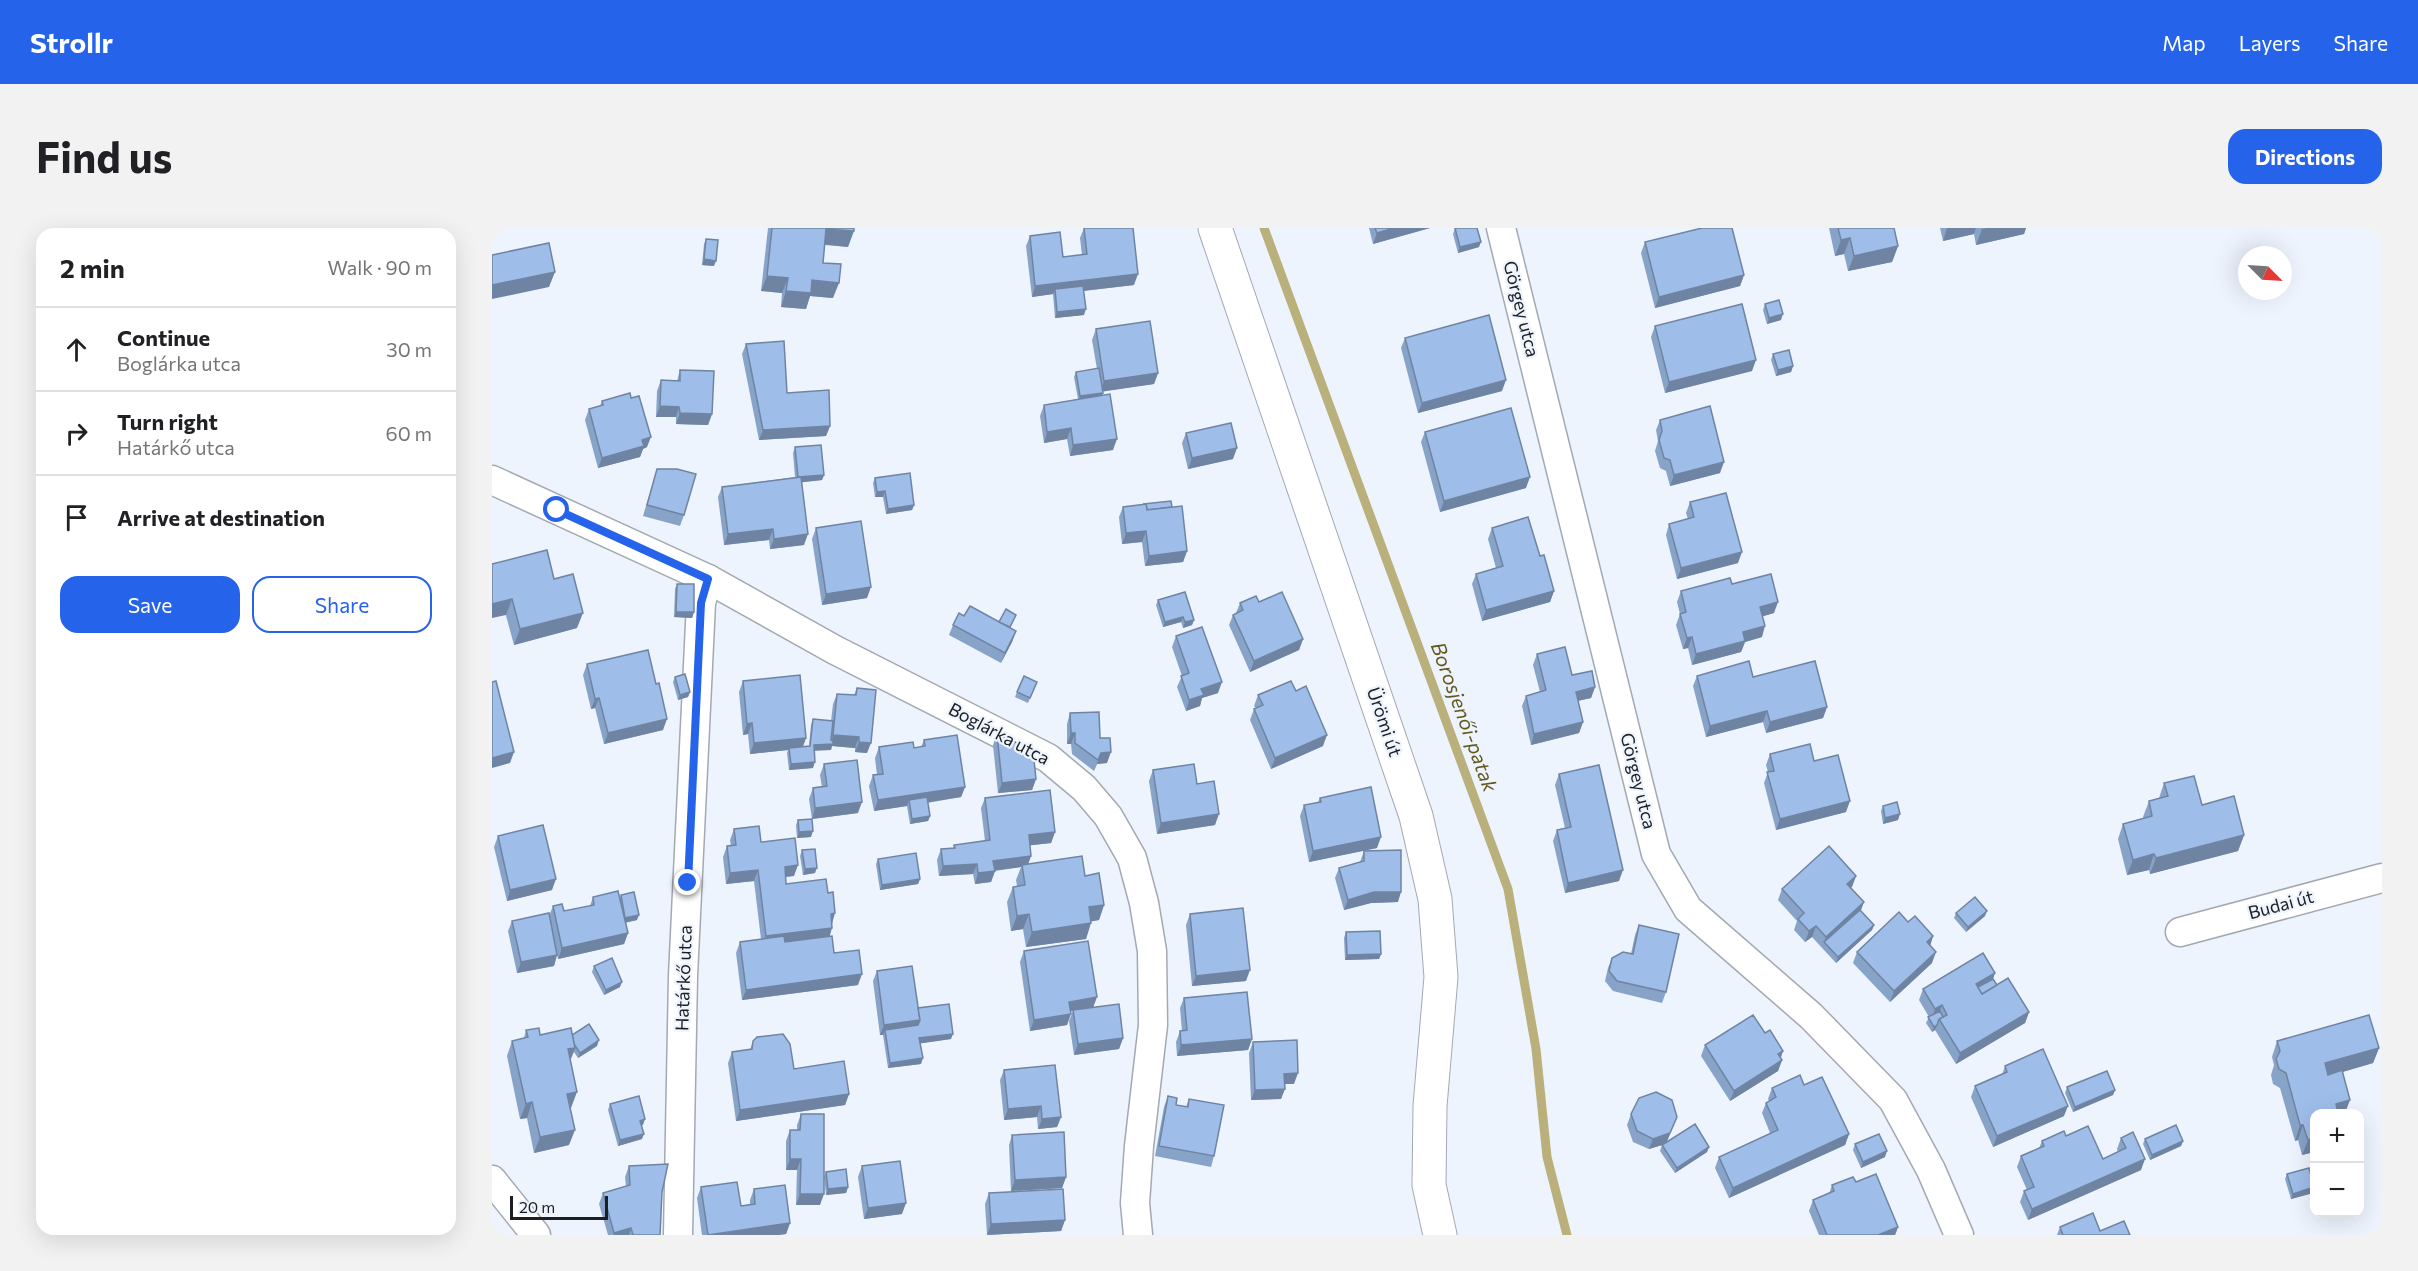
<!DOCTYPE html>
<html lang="en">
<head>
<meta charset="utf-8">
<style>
	body { margin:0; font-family:Commissioner,sans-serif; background:#f2f2f2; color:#202124 }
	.controls { position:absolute; right:18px; bottom:18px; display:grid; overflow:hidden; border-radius:12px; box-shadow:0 6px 24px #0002 }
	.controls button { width:54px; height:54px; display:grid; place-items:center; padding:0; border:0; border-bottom:2px solid #e0e0e0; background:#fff; color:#202124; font:30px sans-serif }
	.compass { position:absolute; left:1746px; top:18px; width:54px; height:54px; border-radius:50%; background:#fff; box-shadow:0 6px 24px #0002; rotate:114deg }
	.scale { position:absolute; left:18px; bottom:15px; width:98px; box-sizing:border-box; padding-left:6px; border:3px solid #1c1f22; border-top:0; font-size:16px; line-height:21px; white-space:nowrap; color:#1c1f22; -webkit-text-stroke:4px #edf4fd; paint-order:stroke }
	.stop { position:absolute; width:18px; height:18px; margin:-14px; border:4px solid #2563eb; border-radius:50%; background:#fff }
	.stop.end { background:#2563eb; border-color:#fff; box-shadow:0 2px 6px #0008 }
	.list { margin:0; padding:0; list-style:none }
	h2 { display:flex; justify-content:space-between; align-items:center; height:78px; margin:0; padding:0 24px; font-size:26px }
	h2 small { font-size:20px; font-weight:400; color:#757577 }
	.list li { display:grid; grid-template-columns:39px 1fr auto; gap:18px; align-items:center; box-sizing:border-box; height:84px; padding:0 24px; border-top:2px solid #e0e0e0 }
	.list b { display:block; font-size:22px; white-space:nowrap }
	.list p { margin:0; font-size:20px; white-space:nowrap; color:#757577 }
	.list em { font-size:20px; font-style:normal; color:#757577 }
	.actions { display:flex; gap:12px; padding:18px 24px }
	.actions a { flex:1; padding:14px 0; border:2px solid #2563eb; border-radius:18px; text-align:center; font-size:21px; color:#2563eb }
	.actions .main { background:#2563eb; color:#fff }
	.icon { flex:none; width:33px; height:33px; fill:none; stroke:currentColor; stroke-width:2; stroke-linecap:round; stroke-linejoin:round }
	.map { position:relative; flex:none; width:1890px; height:1007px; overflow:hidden; border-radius:18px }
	header { display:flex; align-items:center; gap:36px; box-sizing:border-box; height:84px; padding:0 30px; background:#2563eb; color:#fff }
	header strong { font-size:28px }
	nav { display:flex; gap:33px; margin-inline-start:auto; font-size:21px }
	.intro { display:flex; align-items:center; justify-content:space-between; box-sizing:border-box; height:144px; padding:0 36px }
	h1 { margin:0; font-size:42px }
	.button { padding:15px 27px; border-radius:18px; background:#2563eb; color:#fff; font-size:21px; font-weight:700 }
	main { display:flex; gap:36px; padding:0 36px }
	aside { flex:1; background:#fff; border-radius:18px; box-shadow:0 6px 24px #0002 }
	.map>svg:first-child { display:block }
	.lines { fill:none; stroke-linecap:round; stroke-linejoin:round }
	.stream { stroke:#bab07b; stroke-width:9 }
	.minor-casing { stroke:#a3a9b2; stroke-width:31 }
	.secondary-casing { stroke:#a3a9b2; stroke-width:35 }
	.minor { stroke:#fff; stroke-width:28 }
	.secondary { stroke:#fff; stroke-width:33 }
	.wall { fill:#88a3c8 }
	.shaded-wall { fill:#6f84a3 }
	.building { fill:#9ebde9; stroke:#6f84a3; stroke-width:1.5 }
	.route { stroke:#2563eb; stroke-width:8 }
	.labels { text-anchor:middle; stroke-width:4.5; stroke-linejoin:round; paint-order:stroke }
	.street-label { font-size:18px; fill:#1c1f22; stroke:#edf4fd }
	.water-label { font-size:20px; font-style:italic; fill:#63581b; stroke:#edf4fd }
</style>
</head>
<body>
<header>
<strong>Strollr</strong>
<nav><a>Map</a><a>Layers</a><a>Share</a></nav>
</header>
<div class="intro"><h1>Find us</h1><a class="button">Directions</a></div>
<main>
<aside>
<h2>2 min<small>Walk · 90 m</small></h2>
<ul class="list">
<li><svg class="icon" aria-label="ahead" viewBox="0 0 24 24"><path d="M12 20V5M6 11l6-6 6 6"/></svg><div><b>Continue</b><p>Boglárka utca</p></div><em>30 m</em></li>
<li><svg class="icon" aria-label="right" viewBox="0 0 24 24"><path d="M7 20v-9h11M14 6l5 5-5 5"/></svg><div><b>Turn right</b><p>Határkő utca</p></div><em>60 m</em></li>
<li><svg class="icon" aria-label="arrive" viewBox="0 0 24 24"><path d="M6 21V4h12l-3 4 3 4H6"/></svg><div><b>Arrive at destination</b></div></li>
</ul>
<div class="actions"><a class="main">Save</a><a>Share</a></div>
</aside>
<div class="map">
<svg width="1890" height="1007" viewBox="0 0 1890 1007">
	<rect width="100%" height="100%" fill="#edf4fd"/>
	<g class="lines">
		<path class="stream" d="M772,0l244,661 28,160 11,108 20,78"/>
		<defs>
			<g id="minor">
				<path d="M1009,0l155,626 32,55 123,107 82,84 38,70 28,65"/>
				<path d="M0,252l216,99 127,71 213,108 36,30 24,28 24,42 12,45 8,48 1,74 -14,121 -4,57 3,32"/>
				<path d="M1688,704l202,-54"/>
				<path d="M0,952l44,55"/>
				<path d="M186,1007l5,-259 18,-373 7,-24"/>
			</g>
			<path id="secondary" d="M723,0l201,588 19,83 6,78 -11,129 -1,79 11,50"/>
		</defs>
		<use href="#minor" class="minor-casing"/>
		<use href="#secondary" class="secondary-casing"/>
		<use href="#minor" class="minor"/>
		<use href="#secondary" class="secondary"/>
	</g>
	<g class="wall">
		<path d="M276,0h86l-6,19 -23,-2 -2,18 10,35 -23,-2 -4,13 -25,-2 1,-14 -21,-2z"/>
		<path d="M592,0l50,57 -50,6v24l-29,3 -2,-24 -21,3 -6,-51 4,-10 33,21 19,-2 -2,-17z"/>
		<path d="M877,0h61l-57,16z"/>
		<path d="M963,0l24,19 -21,6 -5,-19z"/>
		<path d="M1337,0h65l4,18 -6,16 -44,9 -4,-17 -9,2z"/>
		<path d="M1448,0h86l-2,6 -48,11 -2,-11 -31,7z"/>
		<path d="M214,11l8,27 -12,-1 2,-21z"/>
		<path d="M1153,14l99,33 -4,11 -85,22 -14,-55z"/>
		<path d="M1273,76l16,16 -14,4 -4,-14z"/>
		<path d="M1163,98l97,45 -87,22 -14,-56z"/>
		<path d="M604,101l62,44 -4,11 -51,7 -1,5 11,54 -43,6 -3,-17 -23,4 -4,-27 4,-11 34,-6 -4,-22 2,-5 21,-3 -5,-29z"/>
		<path d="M913,110l97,53 -84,22 -17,-65z"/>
		<path d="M254,116l41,49 43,33 -4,10 -67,4 -17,-86z"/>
		<path d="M1281,126l20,12 -2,6 -15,4 -5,-16z"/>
		<path d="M188,142l32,44 -4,11 -32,-1v-7h-20l1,-26 4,-11 16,1z"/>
		<path d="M110,173l45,46 -4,2 -3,8 -42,11 -13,-48 4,-11 11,-3z"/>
		<path d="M1168,192l60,53 -50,13 -4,-15 -6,-3 -5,-17 3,-10 -2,-11z"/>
		<path d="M933,204l101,56 -86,24 -19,-70z"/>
		<path d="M694,205l47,26 -45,10 -6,-26z"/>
		<path d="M303,219l29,28 -2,5 -20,2 2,63 -34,4 -1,-9 -45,5 -6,-48 4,-10 73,-10 -2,-24z"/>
		<path d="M165,241l27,46 -4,11 -37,-10z"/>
		<path d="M383,250l39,27 -2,5 -26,4 -3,-17h-8l-2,-14z"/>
		<path d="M1198,274l48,61 -61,16 -11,-44 3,-11 19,-5 -2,-6z"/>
		<path d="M631,279h49l15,44 -4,11 -38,4 -3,-24 -20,2 -3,-27z"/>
		<path d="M324,300l51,70 -45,7 -10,-66z"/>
		<path d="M1000,300l48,28 14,35 -4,11 -68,19 -10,-37 4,-10 20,-6 -8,-29z"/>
		<path d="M0,336l62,15 23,49 -63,17z"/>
		<path d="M185,356l17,28 -2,6 -18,-1 1,-28z"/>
		<path d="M1240,356l42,29 -11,3 -1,21 -17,5 -4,10 -49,13 -4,-17 -5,1 -7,-24 4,-11 -3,-12 4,-11z"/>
		<path d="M666,372l36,20 -2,5 -9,3 -2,-6 -18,5 -7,-22z"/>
		<path d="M767,374l44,37 -4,11 -49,22 -21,-47 4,-10 3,-2 4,-10z"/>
		<path d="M524,387l-6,13 6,3 -4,11 -11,21 -52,-28 4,-10 11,-9 35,6z"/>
		<path d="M684,408l42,57 -16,5 -2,8 -14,5 -9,-24 5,-11 -10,-29z"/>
		<path d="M1045,426l35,21 23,12 -4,11 -13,3 5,21 -4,11 -48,12 -9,-39 4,-10 14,-4 -7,-27z"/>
		<path d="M95,436l76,66 -59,14 -9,-36 -4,1 -8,-34z"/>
		<path d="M1205,448l56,1 74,30 -4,11 -57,15 -3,-11 -57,15 -13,-51z"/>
		<path d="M183,449l15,15 -2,5 -10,3 -5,-18z"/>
		<path d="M251,453l63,57 -3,8h6l2,-21 2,-6 18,2 2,-17 4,-10 17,1 3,-7 10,65 -12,-1v-4l-23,-2 -1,4h-17l-1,18 -24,2 -2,-17 1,-3 -38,4 -2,-20 -5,1 -4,-43z"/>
		<path d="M545,454l-9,21 -13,-6 2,-5z"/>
		<path d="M766,467l65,51 -52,23 -21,-49 4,-11 2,-1 -2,-2z"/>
		<path d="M578,485l30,25 7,25 -10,1 -3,7 -22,-17 -1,-10h-4v-20z"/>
		<path d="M505,506l39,45 -4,11 -34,3 -5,-48z"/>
		<path d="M432,512l41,47 -4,10 -34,6 3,13 -2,5 -18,3 -3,-18 -33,5 -5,-25 4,-11h4l-2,-17 4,-11 35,1 7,-1z"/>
		<path d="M1278,526l76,58 -70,18 -12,-47 4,-11 -2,-7z"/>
		<path d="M332,536l34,49 -46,6 -3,-20 4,-11 9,-1 -2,-12z"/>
		<path d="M661,542l44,14 18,41 -58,9 -8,-53z"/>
		<path d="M1067,546l60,107 -54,12 -12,-52 4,-11 8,-2 -10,-43z"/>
		<path d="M1672,555l38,22 42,30 -6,16 -88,23 -1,-4 -22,5 -9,-36 5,-15 21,-5 -1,-2 6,-16 10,-3z"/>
		<path d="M493,570l70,34 -4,11 -21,2 1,11 -3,8 57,12 19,29 -5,15 -8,1 -5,18 -60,8 -3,-18 -12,2 -4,-29 6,-15 4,-1 -1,-6 5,-13 -26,4 -4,11 -16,2 -2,-10 -34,2 -2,-16 4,-11 12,-1 1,-3 31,-4 -4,-33z"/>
		<path d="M828,570l57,50 -68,14 -9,-46 4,-11 14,-3z"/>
		<path d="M1391,578l15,14 -15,4 -2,-13z"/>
		<path d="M306,592l13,17 -14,1 -1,-13z"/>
		<path d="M242,601l27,13 33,34 -8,1v7l46,39 -3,14 5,16 24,32 -116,15 -6,-47 4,-11 21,-3 -7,-58 -28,3 -3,-27 4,-11h4l-1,-6z"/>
		<path d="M6,608l54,54 -45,11 -13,-54z"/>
		<path d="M310,622l13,23 -12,2 -3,-19z"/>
		<path d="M872,623l34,51 -27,1 -27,7 -9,-32 4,-10 21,-6z"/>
		<path d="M386,631l42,20 -2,5 -38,6 -4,-26z"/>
		<path d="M1364,648l-5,12 10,23 13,14 -2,5 -36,33 -24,-26 -7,5 -11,-12 3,-9 -19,-21 4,-11z"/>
		<path d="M129,667l16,25 -12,3 3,10 -4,11 -66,15 -3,-14 2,10 -3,11 -37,7 -9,-42 4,-10 37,-5 4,-10 11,5 26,-5 3,-9 27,1z"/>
		<path d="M1464,685l29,3 -19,16 -12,-14z"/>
		<path d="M698,686l56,67 -54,5 -6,-61z"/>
		<path d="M1416,694l25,14 -3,10 2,17 -42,39 -37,-39 4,-11z"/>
		<path d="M1147,697l27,67 -4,11 -49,-12 -8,-10 3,-13 4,-10 19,-4 4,-19z"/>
		<path d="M854,704l35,22 -2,5 -34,1 -1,-22z"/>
		<path d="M532,723l69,57 30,30 -4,11 -45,6 -5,-34 4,-10h-2l-4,14 -37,6 -10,-69z"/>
		<path d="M102,738l26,21 -16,8 -12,-23z"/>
		<path d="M385,743l74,68 -31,4 1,21 -33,4 -5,-33h-3l-7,-54z"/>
		<path d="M1503,745l-2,6 4,6 32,27 -4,11 -69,41 -21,-34 -3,2 -6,-9 3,-6 -10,-17 4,-11z"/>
		<path d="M692,770l68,41 -4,11 -71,6 -1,-14 4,-11h2l-2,-23z"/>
		<path d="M34,802l14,5 57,11 -19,12 -4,-6 -4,9 1,47 -2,37 -35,8 -7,-35 -7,1 -13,-63 5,-15 12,-3z"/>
		<path d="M1273,805l18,18 -2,7 1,2 -4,11 -48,30 -29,-45 4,-11z"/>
		<path d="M261,813l41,28 55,25 -4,11 -109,16 -8,-58 4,-11 18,-2z"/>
		<path d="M1785,813l102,7 -6,15 -31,9 -28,41v39l-12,3 -4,-15 -3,1 -15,-53 -7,-4 -2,-9 3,-10 -2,-8z"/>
		<path d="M761,814l41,42h-9l-4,15 -30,1 -2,-47z"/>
		<path d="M1513,838l59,50 -71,31 -22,-50 4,-11 27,-11z"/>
		<path d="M512,842l57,47 -4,10 -19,2 -1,-12 -33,3 -4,-40z"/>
		<path d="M1312,857l45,49 -4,11 -116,53 -14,-30 4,-11 51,-24 -8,-20 4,-10 3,-2 -1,-2 4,-11z"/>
		<path d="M1575,859l48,3 -2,5 -40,17 -8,-19z"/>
		<path d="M676,868l8,9 10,2 3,-8 25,57 -3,11 -56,-11 9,-49z"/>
		<path d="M118,876l33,21h-2l1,14 -24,7 -10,-36z"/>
		<path d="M309,886l19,91h-24l1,-35h-11v-29l4,-11h7v-5z"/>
		<path d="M1139,886l46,3 -11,26 43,4 -2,5 -32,21 -15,-22 2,-6 2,-1 -15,5 -16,-7 -6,-17z"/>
		<path d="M520,907l54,42 -4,11 -51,3 -2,-46z"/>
		<path d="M1574,908l37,23 15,-7 -1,-3 4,-11 20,32 -113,50 -8,-18 4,-11 3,-1 -10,-23 4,-11 18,-8 3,-7z"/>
		<path d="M1653,911l38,2 -2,5 -31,14 -7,-16z"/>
		<path d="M1363,916l30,13 -24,11 -8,-18z"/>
		<path d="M137,938l33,26 -2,43h-52l-9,-31 4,-11 23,-7 -1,-9z"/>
		<path d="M370,938l40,48 -38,5 -6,-42z"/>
		<path d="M334,944l22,15 -2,6 -20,2 -2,-18z"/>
		<path d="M1795,946l27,12 -1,7 -22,6 -6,-20z"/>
		<path d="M1364,954l42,45 -3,8h-76l-10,-24 4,-11 16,-6 3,-9z"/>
		<path d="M209,959l40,19 9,-2v-4l4,-11 36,34 -4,11 -8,1h-76l-5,-37z"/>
		<path d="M497,965l76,27 -4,11 -74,4 -2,-31z"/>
		<path d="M1568,999l40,4 30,4h-73z"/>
	</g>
	<g class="shaded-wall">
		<path d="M902,0h36l-57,16 4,-11z"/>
		<path d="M1455,0h29l-2,6 -31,7z"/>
		<path d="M1495,0h39l-2,6 -48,11 6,-16z"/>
		<path d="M334,1l28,2 -6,16 -27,-3z"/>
		<path d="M1358,10l-6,16 -9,2 6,-16z"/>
		<path d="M989,14l-2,5 -21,6 2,-6z"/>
		<path d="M1406,18l-6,16 -44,9 6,-15z"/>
		<path d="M212,31l12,2 -2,5 -12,-1z"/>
		<path d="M63,44l-6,15 -57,12v-14z"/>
		<path d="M646,46l-4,11 -79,9v-5l-2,5 -21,3 3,-11z"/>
		<path d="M1252,47l-4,11 -85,22 4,-11z"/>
		<path d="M275,48l21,2 -6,15 -21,-2z"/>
		<path d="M320,52l27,3 -6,15 -23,-2 -4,13 -25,-2 5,-16z"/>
		<path d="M594,81l-2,6 -29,3 2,-6z"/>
		<path d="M1291,86l-2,6 -14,4 2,-6z"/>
		<path d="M1264,132l-4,11 -87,22 4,-11z"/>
		<path d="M1301,138l-2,6 -15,4 2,-6z"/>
		<path d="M666,145l-4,11 -54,8 4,-11z"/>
		<path d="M1014,152l-4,11 -84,22 4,-10z"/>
		<path d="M611,165l-2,5 -23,4 2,-6z"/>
		<path d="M168,178l19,1 -3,10h-20z"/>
		<path d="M188,185l32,1 -4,11 -32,-1z"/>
		<path d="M338,198l-4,10 -67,4 4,-10z"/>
		<path d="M579,200l-4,11 -23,4 3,-11z"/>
		<path d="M159,209l-4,10 -4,2 -3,8 -42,11 4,-10 40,-18z"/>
		<path d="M625,211l-4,11 -43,6 3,-11z"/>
		<path d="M745,220l-4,11 -45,10 4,-11z"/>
		<path d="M1232,234l-4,11 -50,13 4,-11z"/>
		<path d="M332,247l-2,5 -26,3 2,-6z"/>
		<path d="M1038,249l-4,11 -86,24 4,-11z"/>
		<path d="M393,263l-2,6h-8l2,-5z"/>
		<path d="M422,277l-2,5 -26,4 2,-5z"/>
		<path d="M281,301l-4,11 -45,5 4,-11z"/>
		<path d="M654,303l-4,11 -20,2 4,-11z"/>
		<path d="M316,306l-4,11 -34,4 4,-10z"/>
		<path d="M695,323l-4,11 -38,4 4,-10z"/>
		<path d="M1250,324l-4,11 -61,16 4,-11z"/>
		<path d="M379,359l-4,11 -45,7 4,-11z"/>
		<path d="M1062,363l-4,11 -68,19 4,-11z"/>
		<path d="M20,371l-6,16 -14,3v-14z"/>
		<path d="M1286,374l-4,11 -17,5 3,-11z"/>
		<path d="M184,384h18l-2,6 -18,-1z"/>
		<path d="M91,385l-6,15 -63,17 6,-16z"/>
		<path d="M691,389l-2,5 -18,5 2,-5z"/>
		<path d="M702,392l-2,5 -9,3 2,-6z"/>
		<path d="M1273,398l-3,11 -17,5 -4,10 -49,13 4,-11 47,-22z"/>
		<path d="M524,403l-4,11 -11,21 4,-10z"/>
		<path d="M1200,409l-4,11 -5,1 4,-11z"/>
		<path d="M811,411l-4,11 -49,22 4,-11z"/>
		<path d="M730,454l-4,11 -16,5 -2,8 -14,5 3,-11 12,-11z"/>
		<path d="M1103,459l-4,11 -19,4 4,-10z"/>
		<path d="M198,464l-2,5 -10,3 2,-5z"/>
		<path d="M107,470l-4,10 -4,1 4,-10z"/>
		<path d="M1335,479l-4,11 -57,15 4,-11z"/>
		<path d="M1275,483l-4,11 -57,15 4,-11z"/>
		<path d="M175,491l-4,11 -59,14 4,-11z"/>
		<path d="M1091,494l-4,11 -48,12 3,-11z"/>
		<path d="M260,495l-4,11 -5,1 4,-11z"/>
		<path d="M579,505h4l-4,11h-4z"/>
		<path d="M341,507l26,2 -4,11 -23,-2 -1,4 -19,1 2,-6 16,-1z"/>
		<path d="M835,507l-4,11 -52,23 4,-11z"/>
		<path d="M314,510l-4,11 -13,-1 -1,2 -38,4 4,-11z"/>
		<path d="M367,514l12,1 -4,10 -12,-1z"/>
		<path d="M22,524l-4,11 -18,5v-10z"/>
		<path d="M619,524l-4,11 -10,1 -3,7 7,-18z"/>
		<path d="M323,534l-2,6 -24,2 2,-6z"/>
		<path d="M544,551l-4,11 -34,3 4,-10z"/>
		<path d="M473,559l-4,10 -51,8 -1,-5 -2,6 -33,5 4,-11z"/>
		<path d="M1358,573l-4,11 -70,18 4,-11z"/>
		<path d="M370,574l-4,11 -46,6 3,-11z"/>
		<path d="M727,586l-4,11 -58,9 4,-11z"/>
		<path d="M1408,586l-2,6 -15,4 2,-6z"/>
		<path d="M438,588l-2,5 -18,3 2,-5z"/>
		<path d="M321,603l-2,6 -14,1 2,-6z"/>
		<path d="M563,604l-4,11 -26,3 4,-11z"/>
		<path d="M1752,607l-6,16 -88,23 6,-16z"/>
		<path d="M889,609l-4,11 -68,14 4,-11z"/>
		<path d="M1662,626l-5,16 -22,5 6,-15z"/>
		<path d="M539,628l-4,11 -5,-2 -1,2 -32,4 4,-10z"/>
		<path d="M485,636l-4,10 -34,2 4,-10z"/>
		<path d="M306,637l-4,11 -13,1 4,-10z"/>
		<path d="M325,640l-2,5 -12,2 2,-6z"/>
		<path d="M266,642l-4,11 -28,3 4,-11z"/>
		<path d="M1131,642l-4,11 -54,12 3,-10z"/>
		<path d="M503,643l-4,11 -16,2 3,-11z"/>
		<path d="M1364,648l-4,11 -9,7 4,-10z"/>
		<path d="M64,651l-4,11 -45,11 3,-11z"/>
		<path d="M428,651l-2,5 -38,6 2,-5z"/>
		<path d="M882,664h27l-3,10 -27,1 -27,7 4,-10z"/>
		<path d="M1372,674l-4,11 -36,29 2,-5z"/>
		<path d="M612,677l-5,15 -16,3 6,-16z"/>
		<path d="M1495,683l-2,5 -19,16 2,-5z"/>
		<path d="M343,685l-3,11 -1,-10z"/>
		<path d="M537,686l-6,15 -12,2 6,-15z"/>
		<path d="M147,687l-2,5 -14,3 2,-5z"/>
		<path d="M599,695l-5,16 -60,8 6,-15z"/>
		<path d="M1382,697l-2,5 -36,33 2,-6z"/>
		<path d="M1324,698l-4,11 -7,5 4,-11z"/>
		<path d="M340,700l-3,11 -67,8 4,-11z"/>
		<path d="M136,705l-4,11 -66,15 4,-11z"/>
		<path d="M1441,708l-3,10 -3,-4z"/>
		<path d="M1444,724l-4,11 -42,39 4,-11z"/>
		<path d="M889,726l-2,5 -34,1 2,-5z"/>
		<path d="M65,727l-3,11 -37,7 4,-11z"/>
		<path d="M758,742l-4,11 -54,5 4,-10z"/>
		<path d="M1503,745l-4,11 -15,9v-9z"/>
		<path d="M370,746l-4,11 -116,15 4,-10z"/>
		<path d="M130,754l-2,5 -16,8 2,-5z"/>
		<path d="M605,769l-4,11 -28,4 4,-10z"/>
		<path d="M1450,777l-4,11 -7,4 4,-11z"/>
		<path d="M1537,784l-4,11 -69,41 4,-11z"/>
		<path d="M579,786l-4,11 -37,6 4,-11z"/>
		<path d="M428,792l-4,11 -31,-1 -2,5h-3l4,-10z"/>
		<path d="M1445,797l-2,5 -3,2 2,-5z"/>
		<path d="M461,806l-2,5 -34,5 2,-6z"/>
		<path d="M631,810l-4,11 -45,6 4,-11z"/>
		<path d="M760,811l-4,11 -71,6 4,-11z"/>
		<path d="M107,812l-2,6 -19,12 2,-5z"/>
		<path d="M83,820l-6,15 -1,-14z"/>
		<path d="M1887,820l-6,15 -54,16 6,-16z"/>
		<path d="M1291,823l-4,10 3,-1 -4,11 -48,30 4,-10z"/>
		<path d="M431,830l-2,6 -33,4 2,-5z"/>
		<path d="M806,845l-4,11h-14l4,-10z"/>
		<path d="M793,861l-4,10 -30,1 4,-10z"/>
		<path d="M1623,862l-2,5 -40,17 2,-5z"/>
		<path d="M85,864l-6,16 -9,2 5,-16z"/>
		<path d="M357,866l-4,11 -109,16 4,-11z"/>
		<path d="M1858,872l-5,13h-13l4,-9z"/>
		<path d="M40,874l-5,16 -7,1 6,-15z"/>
		<path d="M549,878l-4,11 -33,3 4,-11z"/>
		<path d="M1576,878l-4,10 -71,31 4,-11z"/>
		<path d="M569,889l-4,10 -19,2 4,-10z"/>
		<path d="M1185,889l-11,27 -17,5 4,-10z"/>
		<path d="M153,891l-2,6 -5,1 2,-5z"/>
		<path d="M1808,897h3l-5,15 -3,1z"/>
		<path d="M83,902l-6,15 -35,8 6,-16z"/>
		<path d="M152,906l-2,5 -24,7 2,-6z"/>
		<path d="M1357,906l-4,11 -116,53 4,-10z"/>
		<path d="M1822,910v14l-12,3 6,-15z"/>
		<path d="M1691,913l-2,5 -31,14 2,-5z"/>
		<path d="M1217,919l-2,5 -32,21 2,-5z"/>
		<path d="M1395,923l-2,6 -24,11 2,-6z"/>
		<path d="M298,931h11l-4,11h-11z"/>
		<path d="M1653,931l-4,11 -113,50 4,-11z"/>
		<path d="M574,949l-4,11 -51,3 4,-11z"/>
		<path d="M356,959l-2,6 -20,2 2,-6z"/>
		<path d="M1822,959l-1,6 -22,6 2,-5z"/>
		<path d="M308,966h24l-4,11h-24z"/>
		<path d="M414,975l-4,11 -38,5 4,-11z"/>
		<path d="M573,992l-4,11 -74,4 4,-11z"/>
		<path d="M298,995l-4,11 -8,1h-70z"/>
		<path d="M1406,999l-3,8h-17z"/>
		<path d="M139,1000l-2,7h-15v-2z"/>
	</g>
	<g class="building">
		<path d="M280,0h82v3l-28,-2 -3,34 18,1 -2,19 -27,-3 -1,13 -25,-2 2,-13 -21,-2z"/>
		<path d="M592,0h49l5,46 -103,12 -5,-50 30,-4 3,25 24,-3z"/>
		<path d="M883,0h19l-17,5z"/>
		<path d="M963,0h22l4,14 -21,5z"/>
		<path d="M1210,0h30l12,47 -85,22 -14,-55z"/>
		<path d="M1346,0h56l4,18 -44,10 -4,-18 -9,2z"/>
		<path d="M214,11l12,1 -2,21 -12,-2z"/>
		<path d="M57,15l6,29 -63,13v-30z"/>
		<path d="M591,58l3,23 -29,3 -2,-23z"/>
		<path d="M1287,72l4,14 -14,4 -4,-14z"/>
		<path d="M1250,76l14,56 -87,22 -14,-56z"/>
		<path d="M997,87l17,65 -84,23 -17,-65z"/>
		<path d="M658,93l8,52 -54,8 -8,-52z"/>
		<path d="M292,113l3,52 42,-3 1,36 -67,4 -17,-86z"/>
		<path d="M1297,122l4,16 -15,4 -5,-16z"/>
		<path d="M607,140l4,25 -23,3 -4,-24z"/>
		<path d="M188,142l34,1 -2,43 -32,-1 -1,-6 -19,-1 1,-26 19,1z"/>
		<path d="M138,165l1,5 8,-2 12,41 -9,3 2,6 -42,12 -13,-49 14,-4 -1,-4z"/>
		<path d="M618,166l7,45 -44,6 -2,-17 -24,4 -3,-27z"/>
		<path d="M1218,178l14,56 -50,13 -4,-15 -6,-2 -5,-18 3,-9 -2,-11z"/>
		<path d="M1019,180l19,69 -86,24 -19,-69z"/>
		<path d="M739,195l6,25 -45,10 -6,-25z"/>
		<path d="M329,217l3,30 -26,2 -3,-30z"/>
		<path d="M165,241h20l19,5 -12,41 -37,-10z"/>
		<path d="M418,245l4,32 -26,4 -3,-18 -8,1 -2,-14z"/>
		<path d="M309,249l7,57 -34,5 -1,-10 -45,5 -6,-47z"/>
		<path d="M1234,265l16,59 -61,16 -12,-44 25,-7 -4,-15z"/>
		<path d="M679,273l1,6 -25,3 -1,-6h-3z"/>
		<path d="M654,276l1,6 35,-4 5,45 -38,5 -3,-25 -20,2 -3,-26z"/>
		<path d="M1036,289l12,39 4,-1 10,36 -68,19 -10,-36 27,-8 -11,-38z"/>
		<path d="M369,293l10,66 -45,7 -10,-66z"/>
		<path d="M55,322l7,29 19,-5 10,39 -63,16 -8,-30 -20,5v-41v1z"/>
		<path d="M1279,346l7,28 -18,5 5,19 -22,6 2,9 -49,13 -4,-17 -5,1 -7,-24 6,-2 -5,-21 49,-13 2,6z"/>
		<path d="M185,356h17v28h-18z"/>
		<path d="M693,364l9,28 -9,2 -2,-5 -18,5 -7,-22z"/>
		<path d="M790,364l21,47 -49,22 -21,-46 10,-5 -3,-7 16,-7 3,6z"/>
		<path d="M478,378l46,25 -11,22 -52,-28 6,-12 5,3z"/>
		<path d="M514,381l10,6 -6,12 -11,-5z"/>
		<path d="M710,399l20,55 -21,7 3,6 -15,5 -8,-24 8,-3 -13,-37z"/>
		<path d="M1073,419l7,28 20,-4 3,16 -19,5 7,30 -49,12 -8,-38 20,-6 -9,-36z"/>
		<path d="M156,422l8,34 3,-1 8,36 -59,14 -9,-35 -4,1 -8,-35z"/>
		<path d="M1257,433l4,16 62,-16 12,46 -57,15 -3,-11 -57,15 -13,-50z"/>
		<path d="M193,446l5,18 -10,3 -5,-18z"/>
		<path d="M308,447l6,63 -52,5 -2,-20 -5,1 -4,-43z"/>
		<path d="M532,448l13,6 -7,16 -13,-6z"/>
		<path d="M4,453l18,71 -22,6v-76z"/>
		<path d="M799,453l5,10 10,-5 21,49 -52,23 -21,-49 9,-4 -5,-10z"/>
		<path d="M365,460l19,2 -5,53 -12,-1v-5l-26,-2 4,-41 19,1z"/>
		<path d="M607,484l1,26h10l1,14 -10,1 -3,7 -23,-17v-10h-4l-1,-20z"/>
		<path d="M321,491l20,2 -2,19 2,1v3l-19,1 1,17 -24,2 -2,-16 21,-2z"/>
		<path d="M505,506l36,16 3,29 -34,4z"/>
		<path d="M465,507l8,52 -87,13 -5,-25 10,-1 -4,-27 34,-5 1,6 11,-2 -1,-6z"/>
		<path d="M1318,516l4,17 24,-6 12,46 -70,18 -13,-47 7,-1 -4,-17z"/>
		<path d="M365,532l5,42 -47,6 -2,-20 14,-2 -3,-22z"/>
		<path d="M702,536l3,20 17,-3 5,33 -58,9 -8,-53z"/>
		<path d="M1107,537l24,105 -55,13 -11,-53 14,-3 -12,-53z"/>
		<path d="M1702,548l8,29 32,-9 10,39 -88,23 -2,-4 -21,6 -10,-36 29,-8 -3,-15 19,-5 -4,-13z"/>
		<path d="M879,559l10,50 -68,14 -9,-46 17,-3 -1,-4z"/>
		<path d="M558,562l5,42 -26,3 2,21 -38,5 2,10 -17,2 -1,-9 -34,2 -2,-17 14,-1 -1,-3 36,-5 -5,-42z"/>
		<path d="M435,569l3,19 -18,3 -3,-19z"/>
		<path d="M1405,574l3,12 -15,4 -2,-12z"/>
		<path d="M320,591l1,12 -14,1 -1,-12z"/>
		<path d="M51,597l13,54 -46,11 -12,-54z"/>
		<path d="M267,598l2,16 34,-4 3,27 -13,2 1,17 40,-5 2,14 5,-1 2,21 -4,1 1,14 -66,8 -8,-66 -28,3 -3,-27 9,-1 -2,-16z"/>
		<path d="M1337,618l27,30 -9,8 17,18 -38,35 -10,-11 -7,5 -11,-12 6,-6 -22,-24z"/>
		<path d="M323,621l2,19 -12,1 -3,-19z"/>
		<path d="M909,622v42h-27l-26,8 -9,-32 25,-7v-10z"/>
		<path d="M424,625l4,26 -38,6 -4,-26z"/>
		<path d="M590,628l3,20 14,-3 5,32 -15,2 2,16 -59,9 -3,-18 -12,2 -4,-29 12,-2 -3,-20z"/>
		<path d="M126,663l10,42 -66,15 -9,-42 9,-2 2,7 30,-6 -1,-8z"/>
		<path d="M142,664l5,23 -14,3 -4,-23z"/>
		<path d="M1483,669l12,14 -19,16 -12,-14z"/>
		<path d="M751,680l7,62 -54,6 -6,-62z"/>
		<path d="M1368,682l14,15 -36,32 -14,-15z"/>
		<path d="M1407,684l9,10 7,-6 18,20 -6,6 9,10 -42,39 -37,-39z"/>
		<path d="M57,685l8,42 -36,7 -9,-41z"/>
		<path d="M1147,697l40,9 -13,58 -49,-11 -8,-10 3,-13 11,-6 10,2z"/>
		<path d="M888,703l1,23 -34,1 -1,-23z"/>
		<path d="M292,708l1,6 47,-6 2,17 25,-3 3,24 -116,16 -6,-48z"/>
		<path d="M596,713l9,56 -28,5 2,12 -37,6 -10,-69z"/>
		<path d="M1491,725l12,20 -19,11 6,10 26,-16 21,34 -69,41 -21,-34 8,-4 -5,-10 -7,4 -12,-20z"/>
		<path d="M120,730l10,24 -16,8 -12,-24z"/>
		<path d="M420,738l8,54 -36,5 -7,-54z"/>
		<path d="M1501,751l4,6 -15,9 -4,-7z"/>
		<path d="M755,764l5,47 -71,6 -1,-14 7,-1 -3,-32z"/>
		<path d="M457,776l4,30 -34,4 4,20 -33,5 -5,-33 33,-5 2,-5 -2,-12z"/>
		<path d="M627,776l4,34 -45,6 -5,-34z"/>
		<path d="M1448,783l3,6 -4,2 -2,6 -3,2 -6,-10z"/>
		<path d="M1261,787l12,18 5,-3 13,21 -5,3 4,6 -48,31 -29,-46z"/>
		<path d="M1877,787l10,33 -54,15 3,12 14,-5 8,30 -14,4 2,9h-24v25l-6,2 -5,-15h-3l-14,-52 -7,-4 -3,-10 4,-8 -3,-10z"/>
		<path d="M97,796l10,16 -19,13 -6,-9 -2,-9z"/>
		<path d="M47,800l1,7 31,-7 4,20 -7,1 9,43 -10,2 8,36 -35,7 -8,-35 -6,2 -14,-63 16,-4 -2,-7z"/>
		<path d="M291,806l7,10 4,25 50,-8 5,33 -109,16 -8,-58 20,-3 1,-8 4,-4z"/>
		<path d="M805,812l1,33 -14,1 1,15 -30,1 -2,-48z"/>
		<path d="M1551,821l25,57 -71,30 -22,-50 32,-14 -2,-6z"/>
		<path d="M563,837l6,52 -19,2 -1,-13 -33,3 -4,-39z"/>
		<path d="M1615,843l8,19 -40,17 -8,-20z"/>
		<path d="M1308,847l4,10 18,-8 27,57 -116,54 -14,-31 59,-27 -12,-27 10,-6 -4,-9z"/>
		<path d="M1164,864l16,8 5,17 -7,16 -17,6 -16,-8 -6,-17 8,-16z"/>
		<path d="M147,868l6,23 -5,2 4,13 -24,6 -10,-36z"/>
		<path d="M676,868l9,2 -1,7 12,2 1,-8 35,6 -10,51 -55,-10z"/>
		<path d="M309,886h23v80h-24l1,-35h-11v-29h10z"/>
		<path d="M1203,896l14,23 -32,21 -15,-23z"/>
		<path d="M1684,897l7,16 -31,14 -7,-16z"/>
		<path d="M1596,898l15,33 23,-11 -5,-10 12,-6 12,27 -113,50 -8,-18 10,-4 -13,-31 23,-10 -2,-5 22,-10 2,5z"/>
		<path d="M572,904l2,45 -51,3 -3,-45z"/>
		<path d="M1387,906l8,17 -24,11 -8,-18z"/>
		<path d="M408,933l6,42 -38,5 -6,-42z"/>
		<path d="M176,936l-6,28 -2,43h-27l-2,-7 -17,5 -11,-40 27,-8 -1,-19z"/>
		<path d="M1817,940l5,19 -21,7 -6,-20z"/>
		<path d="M354,941l2,18 -20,2 -2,-17z"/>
		<path d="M1384,946l22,53 -20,8h-51l-14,-35 21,-9 -2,-6 21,-8 3,5z"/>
		<path d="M245,954l4,24 14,-2 -1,-15 31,-4 5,38 -82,12 -7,-48z"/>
		<path d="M571,961l2,31 -74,4 -2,-31z"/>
		<path d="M1601,985l7,18 24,-10 6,14h-67l-3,-8z"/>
	</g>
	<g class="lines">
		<path class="route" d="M65,282l151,69 -7,24 -13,280"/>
	</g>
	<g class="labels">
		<g class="street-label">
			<text transform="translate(1029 81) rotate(76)" y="6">Görgey utca</text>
			<text transform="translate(892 494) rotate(71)" y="6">Ürömi út</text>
			<text transform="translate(507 506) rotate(28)" y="6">Boglárka utca</text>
			<text transform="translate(1146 553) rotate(76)" y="6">Görgey utca</text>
			<text transform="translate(1789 677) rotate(-15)" y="6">Budai út</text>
			<text transform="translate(192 750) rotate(-88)" y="6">Határkő utca</text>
		</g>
		<g class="water-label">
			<text transform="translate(972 489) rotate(70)" y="7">Borosjenői-patak</text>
		</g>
	</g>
</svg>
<div class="controls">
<button>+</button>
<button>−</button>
</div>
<svg class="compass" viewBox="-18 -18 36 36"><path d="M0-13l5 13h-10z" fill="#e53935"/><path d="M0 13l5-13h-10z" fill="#757577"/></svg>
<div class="scale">20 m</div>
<div class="stop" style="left:65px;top:282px"></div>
<div class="stop end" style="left:196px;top:655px"></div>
</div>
</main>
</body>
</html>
